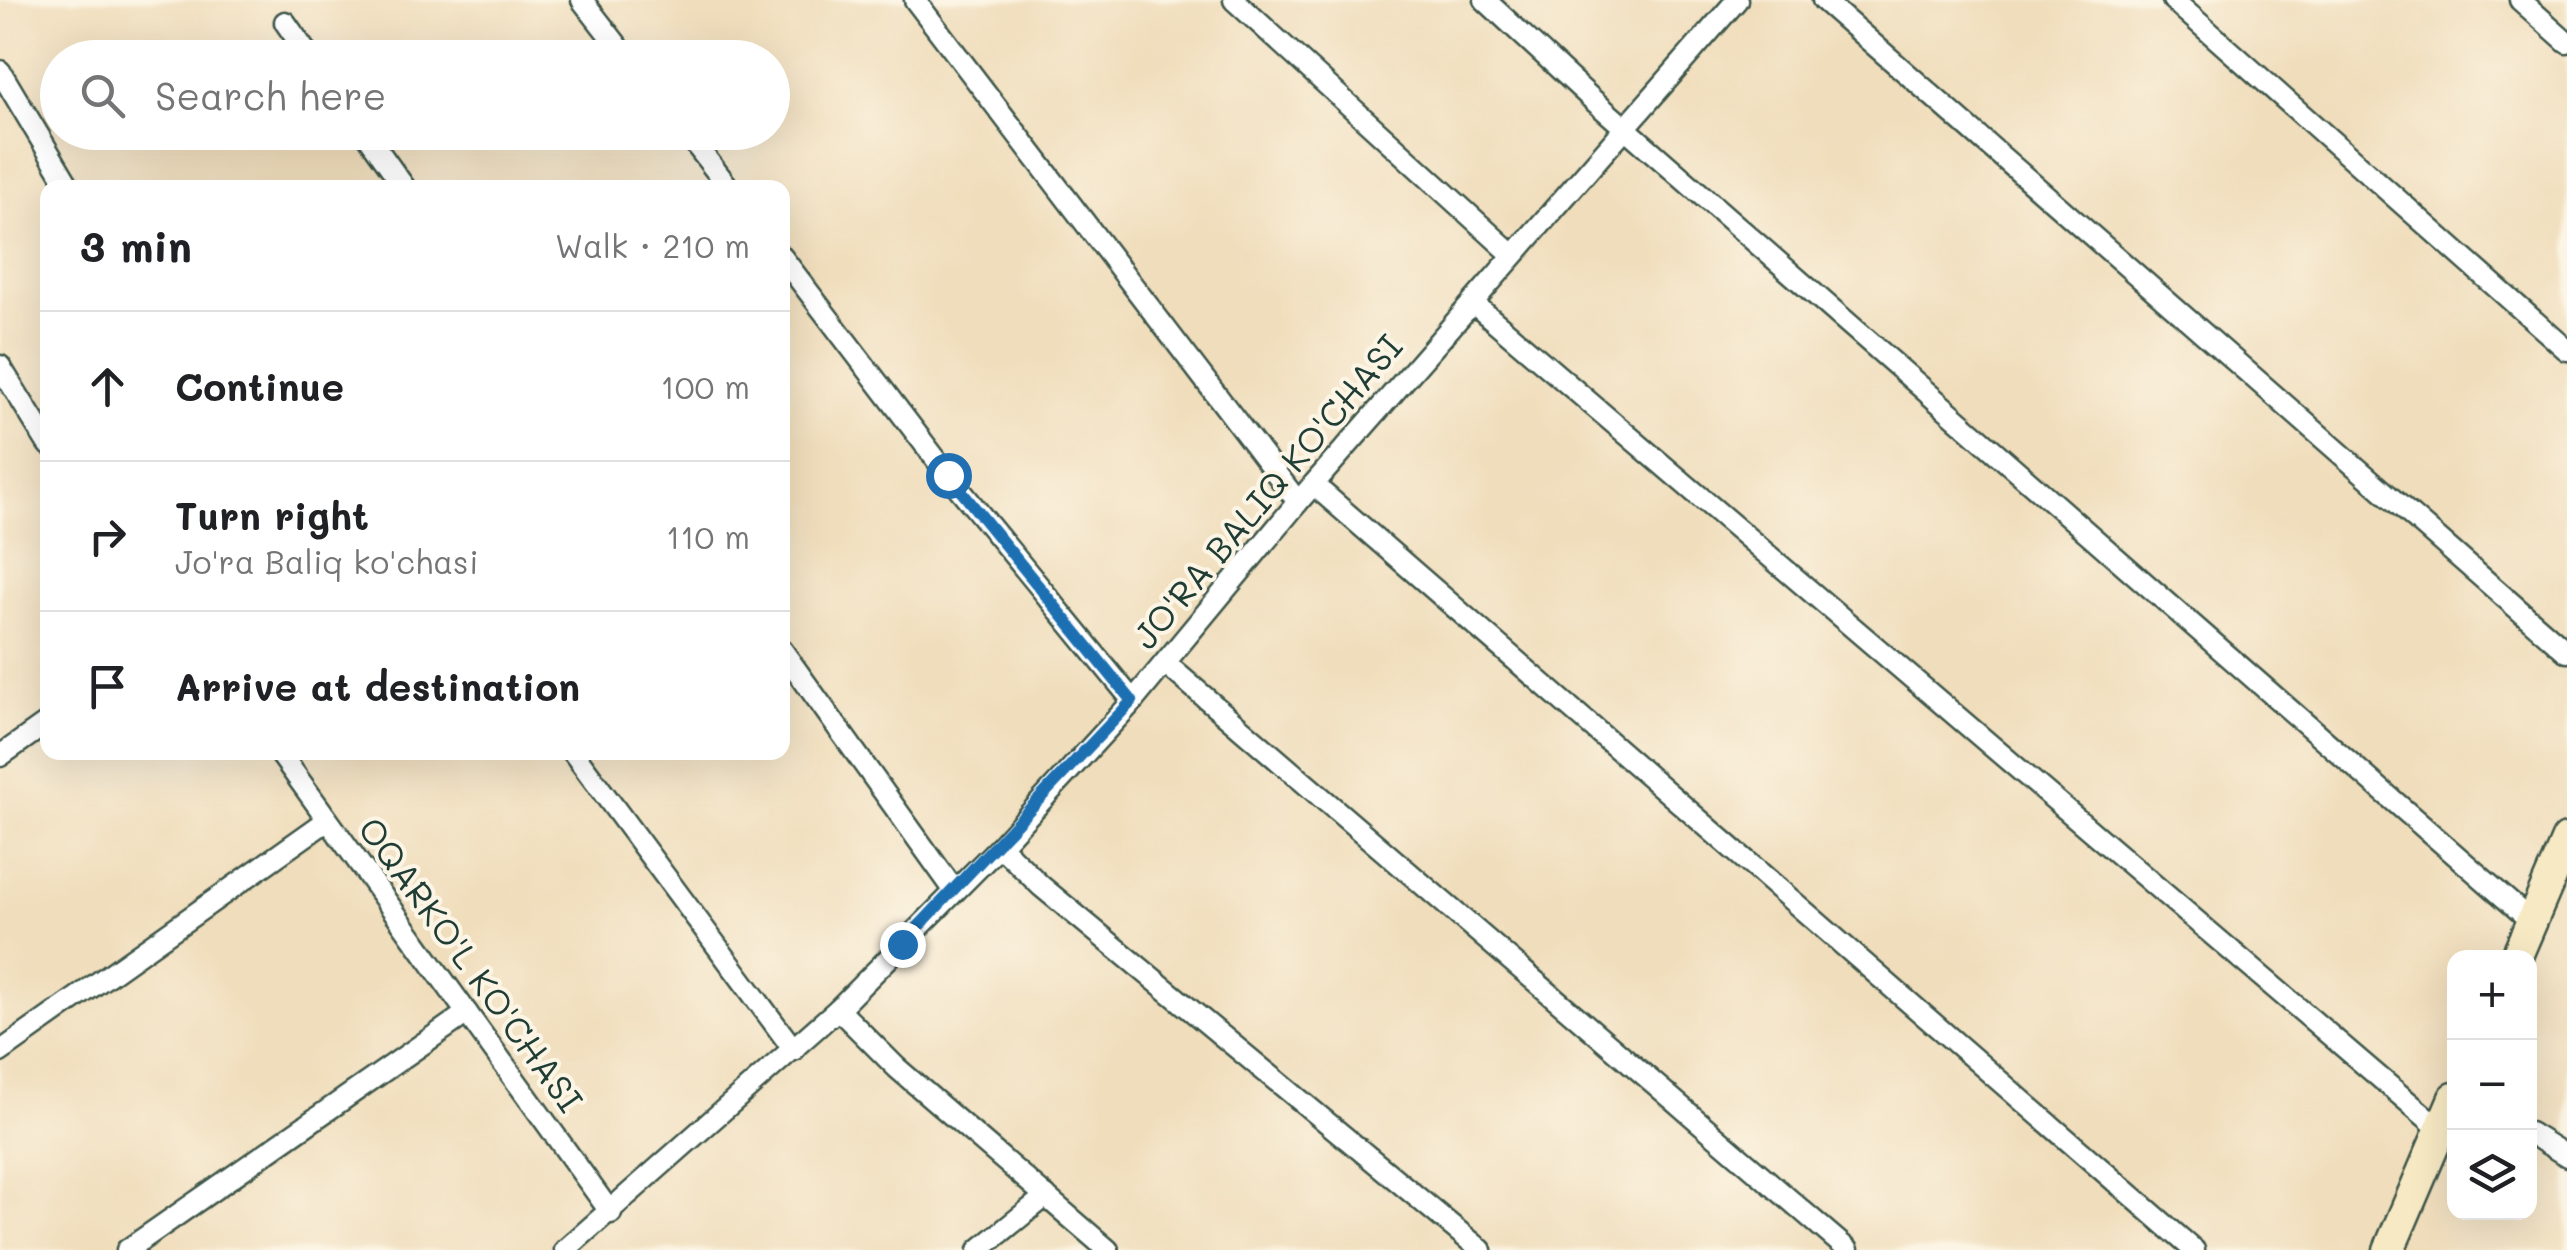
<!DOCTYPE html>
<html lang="en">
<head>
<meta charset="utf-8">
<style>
	body { margin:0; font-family:Mali,sans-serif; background:#f2f2f2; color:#202124 }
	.controls { position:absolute; right:30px; bottom:30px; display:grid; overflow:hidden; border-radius:20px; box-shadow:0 10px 40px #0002 }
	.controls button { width:90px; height:90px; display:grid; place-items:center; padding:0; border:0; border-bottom:2px solid #e0e0e0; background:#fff; color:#202124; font:50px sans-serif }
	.stop { position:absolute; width:30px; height:30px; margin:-22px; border:8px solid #1f6fb2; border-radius:50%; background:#fff }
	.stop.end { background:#1f6fb2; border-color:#fff; box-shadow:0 2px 10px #0008 }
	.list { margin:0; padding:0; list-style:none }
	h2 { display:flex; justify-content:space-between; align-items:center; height:130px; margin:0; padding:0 40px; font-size:42px }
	h2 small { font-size:32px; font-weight:400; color:#757577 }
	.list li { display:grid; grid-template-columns:65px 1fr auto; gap:30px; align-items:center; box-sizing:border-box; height:150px; padding:0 40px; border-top:2px solid #e0e0e0 }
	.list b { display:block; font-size:38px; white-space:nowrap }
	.list p { margin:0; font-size:32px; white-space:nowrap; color:#757577 }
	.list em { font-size:32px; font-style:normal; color:#757577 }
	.icon { flex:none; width:55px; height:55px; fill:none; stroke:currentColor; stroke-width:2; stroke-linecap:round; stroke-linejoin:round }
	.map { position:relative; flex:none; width:2567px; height:1250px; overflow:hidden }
	.search { position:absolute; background:#fff; box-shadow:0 10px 40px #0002; left:40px; top:40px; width:750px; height:110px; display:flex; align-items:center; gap:25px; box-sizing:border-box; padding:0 35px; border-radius:55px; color:#757577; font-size:38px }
	.panel { position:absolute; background:#fff; box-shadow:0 10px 40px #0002; left:40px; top:180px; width:750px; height:580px; border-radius:20px }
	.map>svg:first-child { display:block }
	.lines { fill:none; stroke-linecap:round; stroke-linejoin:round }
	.street-casing { stroke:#3e5548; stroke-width:25 }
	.secondary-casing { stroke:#3e5548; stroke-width:35 }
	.street { stroke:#fff; stroke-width:20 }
	.secondary { stroke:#f7e9c3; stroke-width:30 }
	.route { stroke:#1f6fb2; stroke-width:12 }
	.labels { text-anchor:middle; stroke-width:8; stroke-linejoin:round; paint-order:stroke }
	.street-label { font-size:35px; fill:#1f3d34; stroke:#fcf5e5 }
</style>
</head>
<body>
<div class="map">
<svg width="2567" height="1250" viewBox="0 0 2567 1250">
	<rect width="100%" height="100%" fill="#fcf5e5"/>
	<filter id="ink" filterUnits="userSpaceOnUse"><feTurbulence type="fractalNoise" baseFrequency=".01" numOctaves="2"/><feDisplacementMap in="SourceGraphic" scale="20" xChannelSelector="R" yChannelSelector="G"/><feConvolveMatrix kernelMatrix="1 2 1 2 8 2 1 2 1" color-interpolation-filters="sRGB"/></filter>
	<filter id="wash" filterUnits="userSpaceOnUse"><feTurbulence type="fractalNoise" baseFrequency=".0048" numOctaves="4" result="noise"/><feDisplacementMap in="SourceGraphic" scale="40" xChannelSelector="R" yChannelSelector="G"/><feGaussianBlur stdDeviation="2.25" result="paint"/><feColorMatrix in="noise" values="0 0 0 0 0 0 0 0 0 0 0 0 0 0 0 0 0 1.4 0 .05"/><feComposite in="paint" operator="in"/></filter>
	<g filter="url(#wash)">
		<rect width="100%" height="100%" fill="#f0ddbb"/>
	</g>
	<g filter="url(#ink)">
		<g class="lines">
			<defs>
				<g id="street">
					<path d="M582,0l45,58"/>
					<path d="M915,0l383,502"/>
					<path d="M1234,0l279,255"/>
					<path d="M1485,0l108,100 938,821"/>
					<path d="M1823,0l744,652"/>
					<path d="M2173,0l394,350"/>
					<path d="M2520,0l47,42"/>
					<path d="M285,22l25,36"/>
					<path d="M0,71l70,117"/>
					<path d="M365,132l40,56"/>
					<path d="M686,132l43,56"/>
					<path d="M782,257l166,218 185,226"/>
					<path d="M1473,303l968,827"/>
					<path d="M0,366l48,78"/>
					<path d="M1314,485l880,765"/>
					<path d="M782,650l172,240"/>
					<path d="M1165,663l683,587"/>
					<path d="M279,752l332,461"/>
					<path d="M573,752l221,298"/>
					<path d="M0,756l48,-34"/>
					<path d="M1000,846l41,40 440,364"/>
					<path d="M838,1009l59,59 211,182"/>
					<path d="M0,1052l325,-230"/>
					<path d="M2530,1133l37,23"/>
					<path d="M127,1250l340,-237"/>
					<path d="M565,1250l273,-241 162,-163 133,-145 165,-199 439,-502"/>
					<path d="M979,1250l67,-54"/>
				</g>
				<g id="secondary">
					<path d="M2516,958l51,-119"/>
					<path d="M2389,1250l65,-152"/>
				</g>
			</defs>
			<use href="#street" class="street-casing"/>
			<use href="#secondary" class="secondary-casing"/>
			<use href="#street" class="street"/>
			<use href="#secondary" class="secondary"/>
		</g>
	</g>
	<g class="lines" filter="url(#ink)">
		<path class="route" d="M902,944l230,-243 -184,-226"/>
	</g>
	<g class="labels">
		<g class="street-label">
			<text transform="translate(1268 492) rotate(-50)" y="12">JO'RA BALIQ KO'CHASI</text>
			<text transform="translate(470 965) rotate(54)" y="12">OQARKO'L KO'CHASI</text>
		</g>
	</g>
</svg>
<div class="controls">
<button>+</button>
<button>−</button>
<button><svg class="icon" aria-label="layers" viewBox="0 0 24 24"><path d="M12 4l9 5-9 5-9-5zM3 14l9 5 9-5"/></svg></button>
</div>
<div class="stop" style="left:948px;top:475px"></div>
<div class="stop end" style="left:902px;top:944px"></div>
<div class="search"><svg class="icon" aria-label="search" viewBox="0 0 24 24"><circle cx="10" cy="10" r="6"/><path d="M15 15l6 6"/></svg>Search here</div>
<section class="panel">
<h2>3 min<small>Walk · 210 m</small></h2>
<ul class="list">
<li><svg class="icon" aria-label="ahead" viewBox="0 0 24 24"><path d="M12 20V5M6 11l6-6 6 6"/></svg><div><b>Continue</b></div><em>100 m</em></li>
<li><svg class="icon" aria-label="right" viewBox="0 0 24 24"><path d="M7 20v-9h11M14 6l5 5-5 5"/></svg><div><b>Turn right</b><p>Jo'ra Baliq ko'chasi</p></div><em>110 m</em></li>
<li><svg class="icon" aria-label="arrive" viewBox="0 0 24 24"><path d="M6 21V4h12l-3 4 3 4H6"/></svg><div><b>Arrive at destination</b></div></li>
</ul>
</section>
</div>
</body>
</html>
